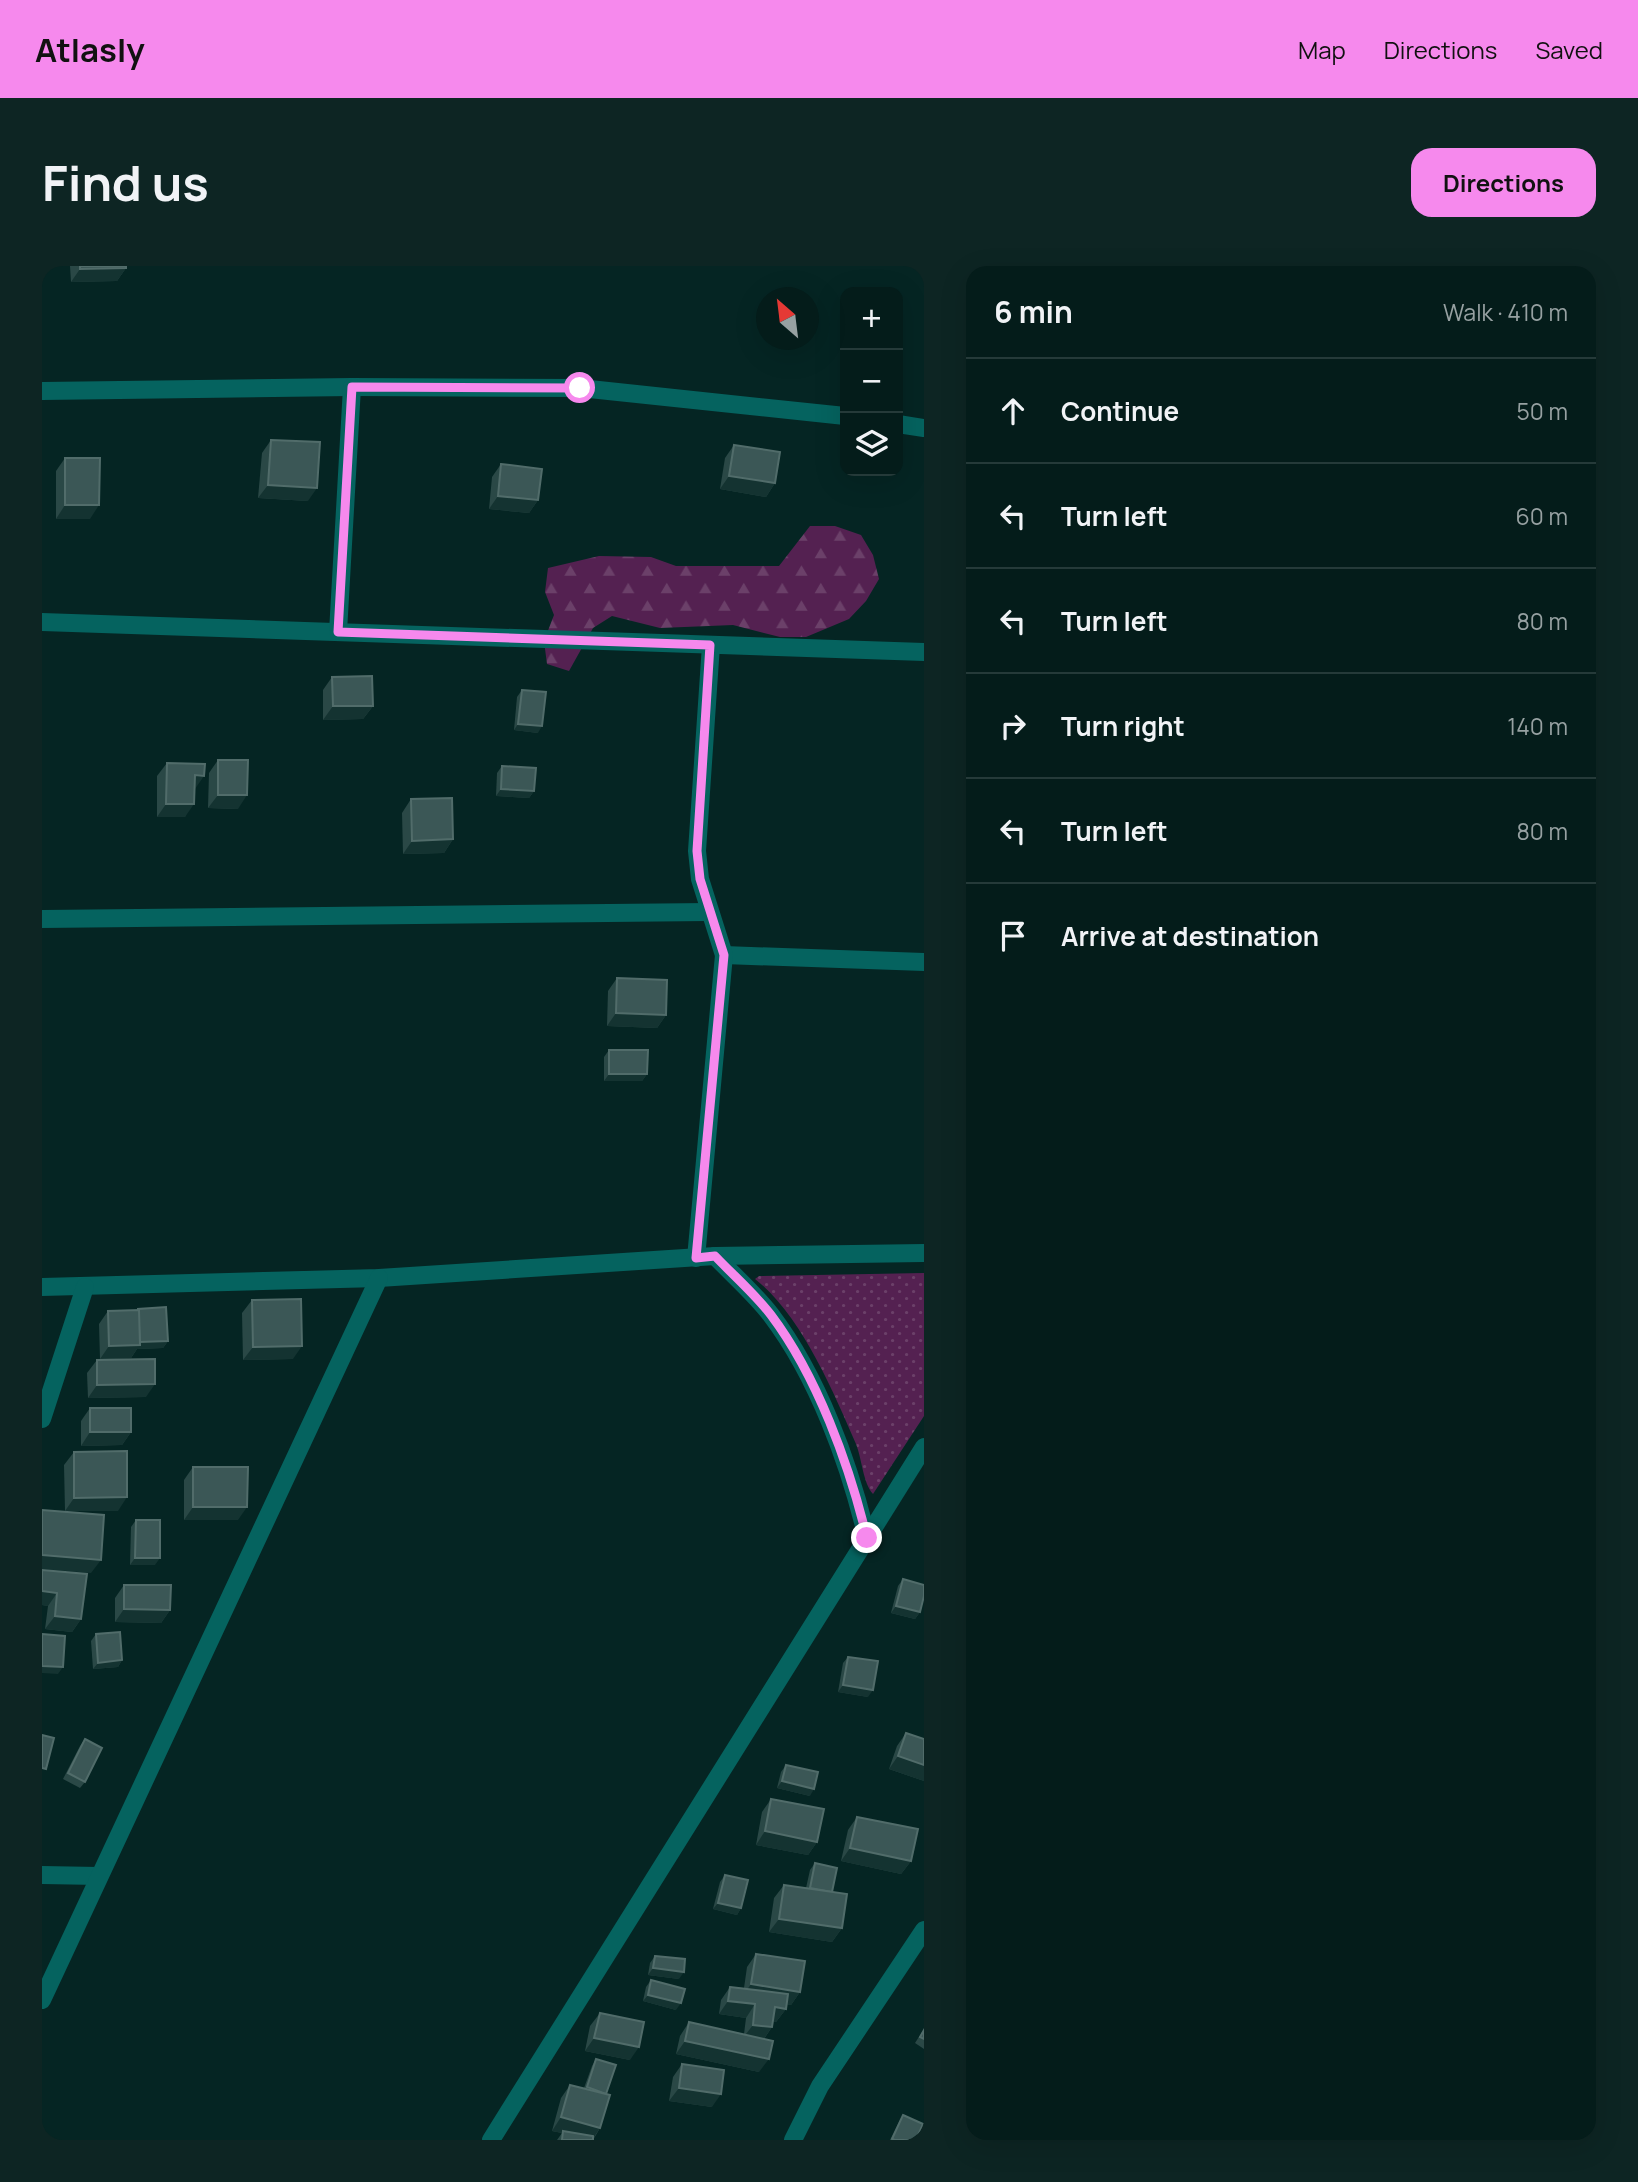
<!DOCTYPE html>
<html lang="en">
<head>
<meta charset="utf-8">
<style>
	body { margin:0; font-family:Manrope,sans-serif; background:#0d2523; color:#f1f3f6 }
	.controls { position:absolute; right:21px; top:21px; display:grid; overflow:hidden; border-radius:14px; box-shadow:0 7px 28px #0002 }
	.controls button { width:63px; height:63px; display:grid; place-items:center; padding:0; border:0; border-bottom:2px solid #253a39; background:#041c1a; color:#f1f3f6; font:35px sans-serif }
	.compass { position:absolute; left:714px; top:21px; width:63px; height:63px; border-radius:50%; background:#041c1a; box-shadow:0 7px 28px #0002; rotate:332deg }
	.stop { position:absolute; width:21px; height:21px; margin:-16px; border:5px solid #f689ed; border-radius:50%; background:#fff }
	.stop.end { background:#f689ed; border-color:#fff; box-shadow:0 2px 7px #0008 }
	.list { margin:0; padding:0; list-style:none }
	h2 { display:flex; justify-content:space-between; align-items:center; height:91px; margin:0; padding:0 28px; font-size:30px }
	h2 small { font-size:23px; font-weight:400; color:#97a1a2 }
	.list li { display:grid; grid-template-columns:46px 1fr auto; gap:21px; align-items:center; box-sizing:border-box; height:105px; padding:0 28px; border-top:2px solid #253a39 }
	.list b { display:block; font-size:26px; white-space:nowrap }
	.list em { font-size:23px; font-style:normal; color:#97a1a2 }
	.icon { flex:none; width:38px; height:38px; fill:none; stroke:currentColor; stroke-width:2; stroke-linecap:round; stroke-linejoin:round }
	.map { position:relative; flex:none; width:882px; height:1874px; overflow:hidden; border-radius:21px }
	header { display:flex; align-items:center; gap:42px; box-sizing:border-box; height:98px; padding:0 35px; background:#f689ed; color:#111 }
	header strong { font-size:33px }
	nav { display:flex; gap:38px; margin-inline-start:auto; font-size:24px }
	.intro { display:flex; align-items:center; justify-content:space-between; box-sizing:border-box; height:168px; padding:0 42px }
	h1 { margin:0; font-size:49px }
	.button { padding:18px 32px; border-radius:21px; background:#f689ed; color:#111; font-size:24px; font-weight:700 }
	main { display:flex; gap:42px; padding:0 42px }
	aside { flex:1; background:#041c1a; border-radius:21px; box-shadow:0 7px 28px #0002 }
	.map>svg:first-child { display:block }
	.grass { fill:url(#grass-dots) }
	.forest { fill:url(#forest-firs) }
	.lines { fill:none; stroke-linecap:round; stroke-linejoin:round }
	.minor { stroke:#05635f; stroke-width:18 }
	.wall { fill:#2a4846 }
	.shaded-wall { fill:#143331 }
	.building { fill:#3b5756; stroke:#516c6a; stroke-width:2 }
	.route { stroke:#f689ed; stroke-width:9 }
</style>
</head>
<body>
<header>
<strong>Atlasly</strong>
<nav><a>Map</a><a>Directions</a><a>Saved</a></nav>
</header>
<div class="intro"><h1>Find us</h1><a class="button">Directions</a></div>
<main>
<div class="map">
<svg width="882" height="1874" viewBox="0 0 882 1874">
	<defs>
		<pattern id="grass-dots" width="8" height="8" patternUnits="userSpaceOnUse" patternTransform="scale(1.75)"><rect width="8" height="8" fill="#542151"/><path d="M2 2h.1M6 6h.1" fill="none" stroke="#6b4069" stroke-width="1.8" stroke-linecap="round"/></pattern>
		<pattern id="forest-firs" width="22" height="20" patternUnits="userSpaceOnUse" patternTransform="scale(1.75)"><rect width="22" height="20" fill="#542151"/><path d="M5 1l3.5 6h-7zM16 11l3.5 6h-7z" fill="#6b4069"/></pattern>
	</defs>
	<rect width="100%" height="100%" fill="#052523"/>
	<path class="grass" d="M882,1007v143l-51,78c-10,-11 -11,-35 -17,-50 -23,-53 -55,-129 -101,-165l4,-3z"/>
	<path class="forest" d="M768,260h25l26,9 12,20 6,24 -13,22 -17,18 -43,18h-26l-47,-12 -73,3 -48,-12 -19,12 -24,43 -22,-7 -3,-23 10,-26 -9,-23 3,-24 51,-12 52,1 25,9h103z"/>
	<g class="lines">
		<g class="minor">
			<path d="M0,125l310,-4 228,1 265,28"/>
			<path d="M856,158l26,4"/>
			<path d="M0,356l882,30"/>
			<path d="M296,366l14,-245"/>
			<path d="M0,653l667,-7"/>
			<path d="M682,689l200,7"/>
			<path d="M673,990c18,19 40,38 56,59 47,62 78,148 96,223"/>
			<path d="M654,992l28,-303 -24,-76 -3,-28 14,-206"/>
			<path d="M0,1021l337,-9 336,-22 209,-3"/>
			<path d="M0,1153l43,-132"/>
			<path d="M0,1609l57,1"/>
			<path d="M0,1734l337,-722"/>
			<path d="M449,1874l433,-693"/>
			<path d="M751,1874l27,-54 104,-156"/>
		</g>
	</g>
	<g class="wall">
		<path d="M28,0h56v2l-9,13 -46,1z"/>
		<path d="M229,174l37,61 -50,-3 4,-45z"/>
		<path d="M692,179l41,38 -9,14 -46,-8 5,-31z"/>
		<path d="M23,192l25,61h-34v-48z"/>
		<path d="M459,198l37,36 -9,13 -40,-4 3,-32z"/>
		<path d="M290,411l41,29 -10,13 -40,1v-30z"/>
		<path d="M480,424l16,43 -24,-3 3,-33z"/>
		<path d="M176,494l20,49 -30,-1 1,-35z"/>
		<path d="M125,497l28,26 -10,28h-28v-41z"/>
		<path d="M460,500l32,25 -5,7 -33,-2 1,-23z"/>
		<path d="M369,533l42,40 -9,14 -41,1 -1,-41z"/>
		<path d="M575,712l49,37 -9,13 -50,-2 1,-35z"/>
		<path d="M567,784l38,24 -5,7h-38v-24z"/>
		<path d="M210,1034l41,59 -50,1 -1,-47z"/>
		<path d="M66,1045l60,30 -5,7 -26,1 -6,9 -31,1 -1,-35z"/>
		<path d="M55,1094l49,37 -58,1 -1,-25z"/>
		<path d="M48,1142l41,24 -9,13 -41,1v-25z"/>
		<path d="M32,1186l44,59h-53l-1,-46z"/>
		<path d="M151,1201l45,53h-54v-40z"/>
		<path d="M94,1254l19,45h-25l1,-38z"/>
		<path d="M0,1304l39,49 -9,13 -27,-3 3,-23 -6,-1z"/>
		<path d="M861,1313l17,33 -5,7 -24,-6 7,-27z"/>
		<path d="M82,1319l46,25 -9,13 -46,-1v-24z"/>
		<path d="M54,1368l26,26 -4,7 -25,2 -2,-28z"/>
		<path d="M806,1391l20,40 -30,-5 5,-29z"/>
		<path d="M864,1467l18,6v42l-35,-12 8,-23z"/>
		<path d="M43,1473v43l-5,6 -17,-9 17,-33z"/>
		<path d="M744,1499l24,31 -33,-8 4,-16z"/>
		<path d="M729,1533l46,43 -9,13 -52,-10 6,-33z"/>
		<path d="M815,1551l54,44 -10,13 -60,-13 7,-31z"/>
		<path d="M773,1597l17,29 10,36 -10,14 -63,-10 5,-34 10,-13 22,3 4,-18z"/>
		<path d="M683,1609l16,33 -4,7 -24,-6 7,-27z"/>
		<path d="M714,1688l44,38 -9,13 -5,-1v5l-10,13 -3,-1 -1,6 -8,12 -5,33 -83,-18 4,-18 9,-14 55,12 2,-16 -27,-4 2,-14 9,-13 14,1 3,-21z"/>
		<path d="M613,1690l24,23 -31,-4 2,-12z"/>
		<path d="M609,1714l25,30 -33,-9 3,-14z"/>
		<path d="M558,1747l30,47 -45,-9 5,-25z"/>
		<path d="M882,1763v20l-9,-6z"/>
		<path d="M554,1793l10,35 -6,34 -7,12h-36l5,-7 -10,-2 9,-33 9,-13 14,3 8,-22z"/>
		<path d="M640,1798l30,43 -43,-6 4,-24z"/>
		<path d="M861,1849l13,25h-26l9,-18z"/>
	</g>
	<g class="shaded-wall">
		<path d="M84,2l-9,13 -46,1 9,-13z"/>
		<path d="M687,210l46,7 -9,14 -46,-8z"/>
		<path d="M226,219l49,3 -9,13 -50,-3z"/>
		<path d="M456,230l40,4 -9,13 -40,-4z"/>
		<path d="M23,239h34l-9,14h-34z"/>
		<path d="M291,440h40l-10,13 -40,1z"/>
		<path d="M476,458l24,2 -4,7 -24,-3z"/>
		<path d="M153,509l9,1 -9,13 -9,-1z"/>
		<path d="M459,523l33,2 -5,7 -33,-2z"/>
		<path d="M176,529h29l-9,14 -30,-1z"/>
		<path d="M124,538h28l-9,13h-28z"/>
		<path d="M411,573l-9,14 -41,1 9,-13z"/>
		<path d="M574,747l50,2 -9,13 -50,-2z"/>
		<path d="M567,808h38l-5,7h-38z"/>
		<path d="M126,1075l-5,7 -26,1 -6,9 -31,1 9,-13 30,-4z"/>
		<path d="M260,1080l-9,13 -50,1 10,-13z"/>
		<path d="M113,1118l-9,13 -58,1 9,-13z"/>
		<path d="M48,1166h41l-9,13 -41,1z"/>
		<path d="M85,1231l-9,14h-53l9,-13z"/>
		<path d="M151,1241h54l-9,13h-54z"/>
		<path d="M0,1289l59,5 -10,13 -49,-4z"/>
		<path d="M93,1292h25l-5,7h-25z"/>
		<path d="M0,1325l15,2 -9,13 -6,-1z"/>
		<path d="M854,1340l24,6 -5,7 -24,-6z"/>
		<path d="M82,1343l46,1 -9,13 -46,-1z"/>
		<path d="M13,1350l26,3 -9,13 -27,-3z"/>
		<path d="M80,1394l-4,7 -25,2 5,-6z"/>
		<path d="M0,1400l21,1 -5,7 -16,-1z"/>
		<path d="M801,1419l30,5 -5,7 -30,-5z"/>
		<path d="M856,1490l26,9v16l-35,-12z"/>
		<path d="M740,1515l32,8 -4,7 -33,-8z"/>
		<path d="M723,1565l52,11 -9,13 -52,-10z"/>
		<path d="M808,1582l61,13 -10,13 -60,-13z"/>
		<path d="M676,1637l23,5 -4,7 -24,-6z"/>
		<path d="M737,1653l63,9 -10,14 -63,-10z"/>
		<path d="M611,1702l31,4 -5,7 -31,-4z"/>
		<path d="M709,1718l49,8 -9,13 -49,-8z"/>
		<path d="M606,1729l33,8 -5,7 -33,-9z"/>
		<path d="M686,1735l27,3 -9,14 -27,-4z"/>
		<path d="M733,1741l11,2 -10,13 -10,-2z"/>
		<path d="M711,1759l19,2 -9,13 -20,-2z"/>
		<path d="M552,1772l45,9 -9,13 -45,-9z"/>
		<path d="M643,1775l84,18 -10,13 -83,-18z"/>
		<path d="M637,1822l42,6 -9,13 -43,-6z"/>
		<path d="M519,1851l39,11 -8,12 -29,-9 -1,2 -10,-2z"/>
	</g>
	<g class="building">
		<path d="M38,0h46v2l-46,1z"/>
		<path d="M229,174l49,2 -3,46 -49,-3z"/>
		<path d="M692,179l46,7 -5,31 -46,-7z"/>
		<path d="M23,192h35l-1,47h-34z"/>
		<path d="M459,198l41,5 -4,31 -40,-4z"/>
		<path d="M330,410l1,30h-40l-1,-29z"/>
		<path d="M480,424l24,2 -4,34 -24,-2z"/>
		<path d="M176,494h30l-1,35h-29z"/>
		<path d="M125,497l38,1 -1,12 -9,-1 -1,29h-28z"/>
		<path d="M460,500l34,2 -2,23 -33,-2z"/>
		<path d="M410,532l1,41 -41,2 -1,-42z"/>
		<path d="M575,712l50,2 -1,35 -50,-2z"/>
		<path d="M567,784h39l-1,24h-38z"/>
		<path d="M259,1033l1,47 -49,1 -1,-47z"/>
		<path d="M124,1041l2,34 -28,1 -2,-33z"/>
		<path d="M97,1044l1,35 -31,1 -1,-35z"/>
		<path d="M113,1093v25l-58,1v-25z"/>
		<rect x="48" y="1142" width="41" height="24"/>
		<path d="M85,1185v46l-53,1v-46z"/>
		<path d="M151,1201h55l-1,40h-54z"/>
		<path d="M0,1244l62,5 -3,45 -59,-5z"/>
		<path d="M94,1254h24v38h-25z"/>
		<path d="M0,1304l45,4 -6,45 -26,-3 2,-23 -15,-2z"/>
		<path d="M861,1313l21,6v11l-4,16 -24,-6z"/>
		<path d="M82,1319h47l-1,25 -46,-1z"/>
		<path d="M78,1366l2,28 -24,3 -2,-29z"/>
		<path d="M0,1368l23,2 -2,31 -21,-1z"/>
		<path d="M806,1391l30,4 -5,29 -30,-5z"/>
		<path d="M864,1467l18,6v26l-26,-9z"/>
		<path d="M0,1469l12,3 -8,31 -4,-1z"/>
		<path d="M43,1473l17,9 -17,34 -17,-9z"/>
		<path d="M744,1499l32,7 -4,17 -32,-8z"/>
		<path d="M729,1533l53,10 -7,33 -52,-11z"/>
		<path d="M815,1551l61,12 -7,32 -61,-13z"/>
		<path d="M773,1597l22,5 -5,24 -22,-4z"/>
		<path d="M683,1609l23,5 -7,28 -23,-5z"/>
		<path d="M742,1619l63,9 -5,34 -63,-9z"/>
		<path d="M714,1688l49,7 -5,31 -49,-8z"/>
		<path d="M613,1690l30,3 -1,13 -31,-4z"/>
		<path d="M609,1714l34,9 -4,14 -33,-8z"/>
		<path d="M688,1721l58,7 -2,15 -11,-2 -3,20 -19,-2 2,-21 -27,-3z"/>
		<path d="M558,1747l44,9 -5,25 -45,-9z"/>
		<path d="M647,1756l84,19 -4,18 -84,-18z"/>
		<path d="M882,1764v9l-4,-2z"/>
		<path d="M554,1793l20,6 -10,29 -19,-7z"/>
		<path d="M640,1798l42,6 -3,24 -42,-6z"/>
		<path d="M528,1819l40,10 -10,33 -39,-11z"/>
		<path d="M861,1849l20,9 -7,16h-21l-3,-1z"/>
		<path d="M521,1865l30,5v4h-31z"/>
	</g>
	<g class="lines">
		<path class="route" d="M538,122l-228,-1 -14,245 372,13 -13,206 3,28 24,76 -28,303 19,-2c18,19 40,38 56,59 46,61 78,149 96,223"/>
	</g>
</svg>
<div class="controls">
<button>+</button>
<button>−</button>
<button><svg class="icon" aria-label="layers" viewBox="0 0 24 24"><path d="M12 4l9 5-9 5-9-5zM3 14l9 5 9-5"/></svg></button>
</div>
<svg class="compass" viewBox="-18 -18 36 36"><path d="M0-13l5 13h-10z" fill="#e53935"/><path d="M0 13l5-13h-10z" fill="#97a1a2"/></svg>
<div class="stop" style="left:538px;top:122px"></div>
<div class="stop end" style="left:825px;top:1272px"></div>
</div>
<aside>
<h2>6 min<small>Walk · 410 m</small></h2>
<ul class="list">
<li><svg class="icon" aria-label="ahead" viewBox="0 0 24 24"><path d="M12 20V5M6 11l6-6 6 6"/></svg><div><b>Continue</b></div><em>50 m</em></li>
<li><svg class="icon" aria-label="left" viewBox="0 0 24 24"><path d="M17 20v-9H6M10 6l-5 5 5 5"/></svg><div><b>Turn left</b></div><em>60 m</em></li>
<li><svg class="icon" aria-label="left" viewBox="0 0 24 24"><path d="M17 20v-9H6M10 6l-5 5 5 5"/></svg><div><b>Turn left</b></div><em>80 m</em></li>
<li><svg class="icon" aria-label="right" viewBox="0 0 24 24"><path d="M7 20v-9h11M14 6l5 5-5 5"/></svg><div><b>Turn right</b></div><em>140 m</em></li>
<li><svg class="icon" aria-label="left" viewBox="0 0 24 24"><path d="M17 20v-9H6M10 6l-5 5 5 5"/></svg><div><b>Turn left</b></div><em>80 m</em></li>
<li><svg class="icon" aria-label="arrive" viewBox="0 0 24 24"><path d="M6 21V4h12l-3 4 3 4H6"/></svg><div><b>Arrive at destination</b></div></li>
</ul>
</aside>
</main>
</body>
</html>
